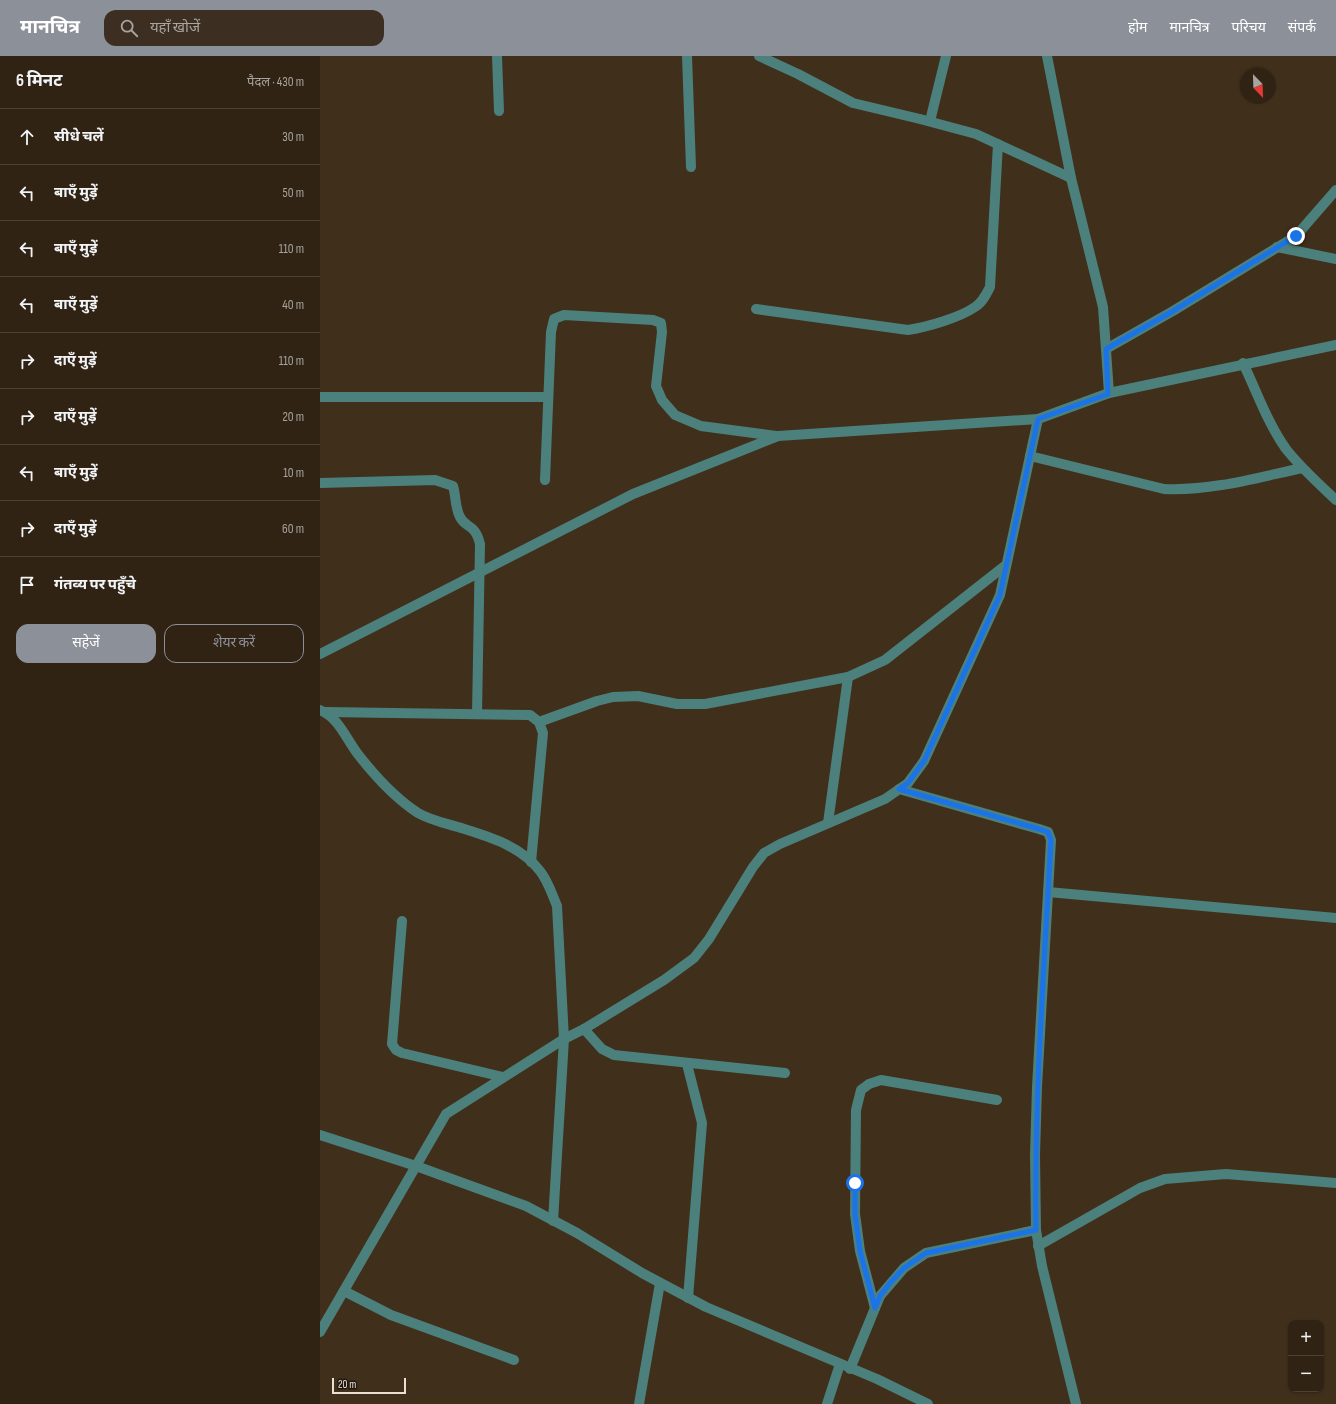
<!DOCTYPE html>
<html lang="hi">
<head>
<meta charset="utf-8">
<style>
	body { margin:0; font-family:"Sofia Sans Condensed","Noto Sans Devanagari",sans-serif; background:#3c2f22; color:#f1f3f6 }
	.controls { position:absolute; right:12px; bottom:12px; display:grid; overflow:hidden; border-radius:8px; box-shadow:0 1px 3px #0004 }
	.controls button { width:36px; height:36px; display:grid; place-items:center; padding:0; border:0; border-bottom:1px solid #4b4034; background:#302314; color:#f1f3f6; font:20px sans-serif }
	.compass { position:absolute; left:920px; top:12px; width:36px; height:36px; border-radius:50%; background:#302314; box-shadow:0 1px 3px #0004; rotate:157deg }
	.scale { position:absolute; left:12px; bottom:10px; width:74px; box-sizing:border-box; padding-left:4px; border:2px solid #ebdfd4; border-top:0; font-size:11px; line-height:14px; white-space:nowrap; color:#ebdfd4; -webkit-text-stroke:3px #211910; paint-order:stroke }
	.stop { position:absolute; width:12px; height:12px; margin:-9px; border:3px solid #1a73e8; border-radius:50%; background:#fff }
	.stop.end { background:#1a73e8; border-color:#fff; box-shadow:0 1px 4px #0008 }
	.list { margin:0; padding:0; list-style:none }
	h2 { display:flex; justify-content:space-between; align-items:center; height:52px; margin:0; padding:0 16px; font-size:17px }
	h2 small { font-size:13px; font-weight:400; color:#a8a4a0 }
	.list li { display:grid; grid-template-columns:26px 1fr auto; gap:12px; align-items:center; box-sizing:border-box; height:56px; padding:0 16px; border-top:1px solid #4b4034 }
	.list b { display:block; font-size:15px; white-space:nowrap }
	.list em { font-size:13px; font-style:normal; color:#a8a4a0 }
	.actions { display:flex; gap:8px; padding:12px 16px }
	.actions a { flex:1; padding:9px 0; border:1px solid #8c9099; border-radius:12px; text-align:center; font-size:14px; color:#8c9099 }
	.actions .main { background:#8c9099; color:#fff }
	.icon { flex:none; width:22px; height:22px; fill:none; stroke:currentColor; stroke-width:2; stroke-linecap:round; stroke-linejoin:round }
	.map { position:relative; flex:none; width:1016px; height:1348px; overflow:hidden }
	header { display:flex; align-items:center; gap:24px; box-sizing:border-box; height:56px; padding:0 20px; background:#8c9099; color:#fff }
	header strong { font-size:19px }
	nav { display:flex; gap:22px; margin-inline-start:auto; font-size:14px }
	.search { width:280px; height:36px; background:#3c2f22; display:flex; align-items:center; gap:10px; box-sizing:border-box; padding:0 14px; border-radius:12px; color:#a8a4a0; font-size:15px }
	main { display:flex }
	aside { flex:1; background:#302314 }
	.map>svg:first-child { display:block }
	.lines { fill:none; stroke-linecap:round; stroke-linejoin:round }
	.minor { stroke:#4c807c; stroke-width:10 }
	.route { stroke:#1a73e8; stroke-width:5 }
</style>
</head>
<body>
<header>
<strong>मानचित्र</strong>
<div class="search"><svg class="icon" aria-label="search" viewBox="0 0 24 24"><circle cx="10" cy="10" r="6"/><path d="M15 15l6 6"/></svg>यहाँ खोजें</div>
<nav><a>होम</a><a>मानचित्र</a><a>परिचय</a><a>संपर्क</a></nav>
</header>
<main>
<aside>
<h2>6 मिनट<small>पैदल · 430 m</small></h2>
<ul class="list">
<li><svg class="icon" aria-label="ahead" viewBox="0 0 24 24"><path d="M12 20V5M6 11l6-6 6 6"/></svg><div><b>सीधे चलें</b></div><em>30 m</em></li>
<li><svg class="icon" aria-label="left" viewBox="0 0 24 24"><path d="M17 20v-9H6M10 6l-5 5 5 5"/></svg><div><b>बाएँ मुड़ें</b></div><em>50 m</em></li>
<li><svg class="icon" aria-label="left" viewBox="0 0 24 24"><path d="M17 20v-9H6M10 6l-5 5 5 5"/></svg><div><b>बाएँ मुड़ें</b></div><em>110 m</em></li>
<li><svg class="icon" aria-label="left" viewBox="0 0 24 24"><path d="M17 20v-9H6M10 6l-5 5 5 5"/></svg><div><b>बाएँ मुड़ें</b></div><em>40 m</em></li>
<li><svg class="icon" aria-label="right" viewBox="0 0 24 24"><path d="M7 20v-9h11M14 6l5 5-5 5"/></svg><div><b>दाएँ मुड़ें</b></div><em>110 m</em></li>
<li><svg class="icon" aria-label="right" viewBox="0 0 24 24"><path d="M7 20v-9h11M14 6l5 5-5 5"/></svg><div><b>दाएँ मुड़ें</b></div><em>20 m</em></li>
<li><svg class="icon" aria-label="left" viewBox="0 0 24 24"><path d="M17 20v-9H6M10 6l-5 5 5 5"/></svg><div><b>बाएँ मुड़ें</b></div><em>10 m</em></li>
<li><svg class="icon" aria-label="right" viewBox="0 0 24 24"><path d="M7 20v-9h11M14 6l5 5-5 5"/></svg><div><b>दाएँ मुड़ें</b></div><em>60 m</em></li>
<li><svg class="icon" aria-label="arrive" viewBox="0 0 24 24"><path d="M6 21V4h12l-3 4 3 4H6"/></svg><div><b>गंतव्य पर पहुँचे</b></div></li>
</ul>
<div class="actions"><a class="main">सहेजें</a><a>शेयर करें</a></div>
</aside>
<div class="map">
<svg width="1016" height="1348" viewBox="0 0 1016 1348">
	<rect width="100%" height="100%" fill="#402f1b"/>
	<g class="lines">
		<g class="minor">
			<path d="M177,0l2,55"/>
			<path d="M367,0l4,111"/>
			<path d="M439,0l39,18 55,29 67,16 56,15 95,44"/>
			<path d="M727,0l24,122 32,129 6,86"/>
			<path d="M610,65l16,-65"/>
			<path d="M957,191l59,12"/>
			<path d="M436,253l152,21c19,-3 51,-12 67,-23 7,-4 11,-12 15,-20l8,-143"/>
			<path d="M786,293l67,-38 123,-75 40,-46"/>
			<path d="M923,307c14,29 25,61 43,86 15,19 33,35 50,51"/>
			<path d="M0,341h228"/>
			<path d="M710,400l134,33c47,2 92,-11 138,-21"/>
			<path d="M225,424l6,-148 3,-13 10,-4 89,5 8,3 1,9 -6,54 6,14 13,15 26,11 75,10"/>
			<path d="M0,427l115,-3 18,6c3,10 2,22 7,31 6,12 15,6 20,27l-3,170"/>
			<path d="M0,598l313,-160 145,-58 260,-17"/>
			<path d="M0,654c19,8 25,27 37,43 17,22 38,45 61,60 12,7 26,10 40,14 29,9 62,18 82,44 8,10 12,23 17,35l7,133 -11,182"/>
			<path d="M6,656l204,3 9,7 4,11 -12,129"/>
			<path d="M219,666l58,-21 16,-4 25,-1 39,8h28l143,-27 37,-17 121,-95"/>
			<path d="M579,733l140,40 9,3 3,8 -14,247 -2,68 1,75 6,36 34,138"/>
			<path d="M508,767l20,-146"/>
			<path d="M728,836l288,26"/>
			<path d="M82,865l-10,123 4,6 6,3 101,24"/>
			<path d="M264,973l18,20 12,6 171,18"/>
			<path d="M367,1008l15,59 -14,175"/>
			<path d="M0,1079l96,31 110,40 51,27 65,40 64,34 171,72 51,25"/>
			<path d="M718,1190l102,-58 25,-9 61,-5 110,9"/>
			<path d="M24,1235l47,24 123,45"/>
			<path d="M555,1252l-15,-57 -5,-37 1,-104 5,-20 8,-6 12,-4 116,20"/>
			<path d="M0,1276l126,-218 118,-75 20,-10 80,-49 30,-22 15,-19 44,-72 11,-14 16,-9 105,-45 23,-16 16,-22 76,-166 38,-176 71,-26 227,-48"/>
			<path d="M530,1313l30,-73 24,-28 22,-15 110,-23"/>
			<path d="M319,1348l21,-121"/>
			<path d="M507,1348l13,-40"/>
		</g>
	</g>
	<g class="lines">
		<path class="route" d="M535,1127v31l5,37 15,57 5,-12 10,-13 14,-15 22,-15 110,-23c-2,-130 8,-260 15,-390l-3,-8 -9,-3 -140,-40 9,-6 16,-22 76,-166 38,-176 70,-25 -2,-45 67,-38 123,-75"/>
	</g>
</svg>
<div class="controls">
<button>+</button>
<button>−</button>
</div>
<svg class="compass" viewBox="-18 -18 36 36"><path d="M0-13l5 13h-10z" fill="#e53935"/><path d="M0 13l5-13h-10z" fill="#a8a4a0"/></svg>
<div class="scale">20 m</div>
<div class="stop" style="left:535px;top:1127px"></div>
<div class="stop end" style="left:976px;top:180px"></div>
</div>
</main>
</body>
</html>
